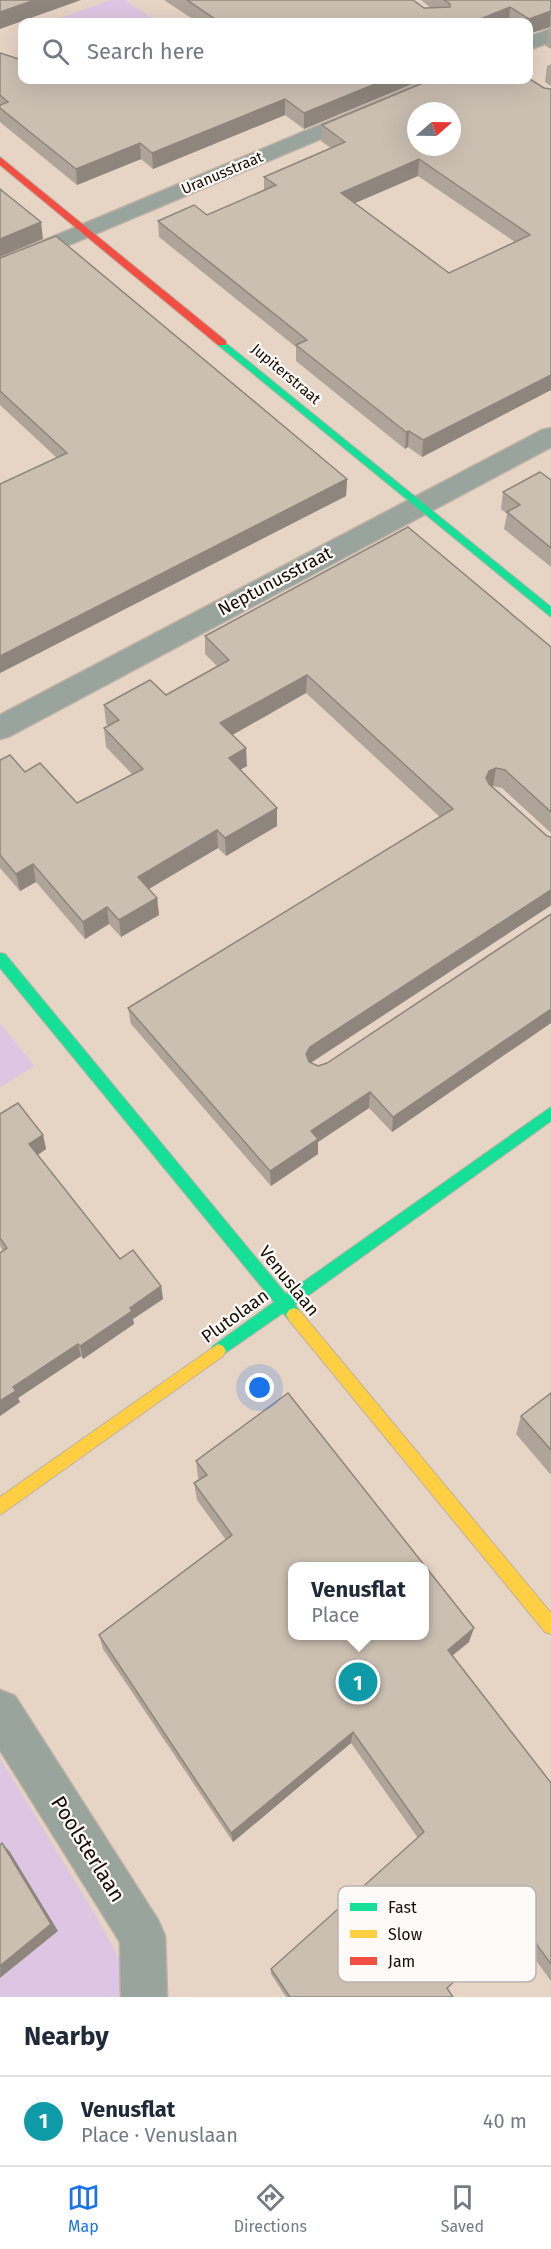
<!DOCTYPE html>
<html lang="en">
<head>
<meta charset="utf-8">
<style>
	body { margin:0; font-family:"Fira Sans",sans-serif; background:#f2f2f3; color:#1f2937 }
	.compass { position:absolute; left:407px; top:102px; width:54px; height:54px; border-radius:50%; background:#fff; box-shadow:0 6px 24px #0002; rotate:70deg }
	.you { position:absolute; left:260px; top:1388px; width:21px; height:21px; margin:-15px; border:4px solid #fff; border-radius:50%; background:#1a73e8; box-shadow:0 0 0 9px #1a73e833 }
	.badge { display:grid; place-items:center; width:39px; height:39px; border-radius:50%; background:#1a73e8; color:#fff; font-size:20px; font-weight:700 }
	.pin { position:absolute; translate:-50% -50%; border:3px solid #fff; box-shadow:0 2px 6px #0006 }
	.popup { position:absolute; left:288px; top:1562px; width:141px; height:78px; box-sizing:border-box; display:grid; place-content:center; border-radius:12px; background:#fff; filter:drop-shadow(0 2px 4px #0005); font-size:20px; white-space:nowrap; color:#747a83 }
	.popup b { font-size:22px; color:#1f2937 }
	.popup::after { content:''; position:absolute; left:50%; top:100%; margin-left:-12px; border:12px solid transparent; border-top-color:#fff }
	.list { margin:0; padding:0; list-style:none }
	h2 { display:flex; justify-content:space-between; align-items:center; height:78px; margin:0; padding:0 24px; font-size:26px }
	h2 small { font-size:20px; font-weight:400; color:#747a83 }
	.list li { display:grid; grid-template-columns:39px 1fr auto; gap:18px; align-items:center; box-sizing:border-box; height:90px; padding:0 24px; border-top:2px solid #e0e1e3 }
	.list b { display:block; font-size:22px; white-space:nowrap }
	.list p { margin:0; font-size:20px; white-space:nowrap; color:#747a83 }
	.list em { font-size:20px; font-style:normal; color:#747a83 }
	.icon { flex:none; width:33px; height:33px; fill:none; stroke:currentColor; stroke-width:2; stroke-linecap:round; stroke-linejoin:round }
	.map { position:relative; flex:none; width:551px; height:1997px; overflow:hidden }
	.search { position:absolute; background:#fff; box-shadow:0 6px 24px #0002; left:18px; right:18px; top:18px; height:66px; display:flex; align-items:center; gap:15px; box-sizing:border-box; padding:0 21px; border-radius:12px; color:#747a83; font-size:22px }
	.sheet { height:168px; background:#fff }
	nav { display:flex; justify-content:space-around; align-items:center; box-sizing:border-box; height:84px; border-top:2px solid #e0e1e3; background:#fff; font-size:16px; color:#747a83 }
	nav a { display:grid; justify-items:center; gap:3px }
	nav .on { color:#1a73e8 }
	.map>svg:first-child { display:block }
	.green { fill:#dcc6e3 }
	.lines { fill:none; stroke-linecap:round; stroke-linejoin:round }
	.street-casing { stroke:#beb1a5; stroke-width:3 }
	.fast-casing { stroke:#beb1a5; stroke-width:2 }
	.slow-casing { stroke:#beb1a5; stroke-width:2 }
	.jam-casing { stroke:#beb1a5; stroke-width:2 }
	.street { fill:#99a49c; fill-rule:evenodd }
	.fast { fill:#16e098; fill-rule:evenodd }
	.slow { fill:#ffcf43; fill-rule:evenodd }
	.jam { fill:#f24e42; fill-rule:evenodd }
	.wall { fill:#afa499; fill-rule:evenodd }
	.shaded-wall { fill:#8e867d }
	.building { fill:#cbbfb2; stroke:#8e867d; stroke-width:1.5; fill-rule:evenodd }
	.labels { text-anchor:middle; stroke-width:4.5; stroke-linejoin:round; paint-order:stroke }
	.far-street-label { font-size:15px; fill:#180d05; stroke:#fdfaf7 }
	.street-label { font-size:18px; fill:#180d05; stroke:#fdfaf7 }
	.near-street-label { font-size:21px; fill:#180d05; stroke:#fdfaf7 }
	.key { fill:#fdfaf7; stroke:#b8b3ae; stroke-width:1.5 }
	.key-label { font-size:16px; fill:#180d05 }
</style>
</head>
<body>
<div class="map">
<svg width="551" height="1997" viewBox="0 0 551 1997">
	<rect width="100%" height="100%" fill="#e6d4c5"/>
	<g class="green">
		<path d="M110,0h15l33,22h-109z"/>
		<path d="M0,1023l34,43 -34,21z"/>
		<path d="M0,1758l96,158 25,46 2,35h-123z"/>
	</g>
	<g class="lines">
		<defs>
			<g id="street">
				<path d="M551,29v13l-23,8v-13z"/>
				<path d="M427,80h27l-3,4 -451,190v-15z"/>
				<path d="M551,428v19l-541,289 -10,3v-24l542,-285z"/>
				<path d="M0,1690l15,6 143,224 7,16 2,61h-46l-1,-55 -120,-192z"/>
			</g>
			<g id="fast">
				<path d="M222,340l329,267v10l-333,-272 -1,-2z"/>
				<path d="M0,953l5,1 281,340 265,-187v14l-256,184 7,10 -3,5 -5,2 -5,-2 -6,-7 -65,45 -5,-2 -3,-5 3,-5 61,-44 -274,-334z"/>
			</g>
			<g id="slow">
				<path d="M294,1308l5,2 252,303v21l-6,-2 -256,-312 -3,-5 3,-5z"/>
				<path d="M218,1344l5,2 3,5 -3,5 -223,159v-18z"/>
			</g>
			<path id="jam" d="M0,157l226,184v4h-8l-218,-180z"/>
		</defs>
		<use href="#street" class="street-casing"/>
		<use href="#fast" class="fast-casing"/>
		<use href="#slow" class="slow-casing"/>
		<use href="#jam" class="jam-casing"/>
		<use href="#street" class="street"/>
		<use href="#fast" class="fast"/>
		<use href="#slow" class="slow"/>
		<use href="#jam" class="jam"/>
	</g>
	<g class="wall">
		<path d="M164,0h249l11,8h7l-10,-8h130v27l-23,7v-12h-331z"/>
		<path d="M551,28v21l-5,-3 2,-16z"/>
		<path d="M0,53l22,27h400l-118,49 -19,-14 -132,54 -12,-10 -64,26 -77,-63z"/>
		<path d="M551,64v22l-6,-4 2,-16z"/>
		<path d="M513,80l38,310 -129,67 -14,-10 -3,2 -109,-88v-14l-137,-110 -1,-16 49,-6 57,-25v-13l67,-29 -10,-7 1,-16 185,-43zM418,176l97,66 -66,31 -94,-70z"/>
		<path d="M0,257l347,222 -1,17 -346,177v-189l57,-26 -57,-53z"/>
		<path d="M551,480v87l-47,-38 3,-15 -6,-5 2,-17z"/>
		<path d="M205,636l346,11v186l-49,-45 -10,-2 55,50 4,1v69h-1l-239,157 7,3 9,-3 224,-149v109l-159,109 -23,-24 -51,34v12l-47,32 -140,-162 -3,-16 312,-191 -134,-124 -74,42 15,31 -7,4 37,38v18l-51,30 -8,-8 -69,41 8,9 2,17 -38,22 -12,-13 -24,15 -49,-57 -16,9 -20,-23v-108l25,12 52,31 55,-29 -26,-27 -2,-19 4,-2 -2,-3 -2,-18 62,-10 51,-29 -12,-12z"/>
		<path d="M0,1114l43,21 3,14 -8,6 82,104 41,27 2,13 -30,20 1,5 -51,35 -2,-3 -63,42 2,4 -20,14v-163l3,-2 -3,-5z"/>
		<path d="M551,1393v82l-35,-41 5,-18z"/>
		<path d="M196,1461l273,181 -17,14 99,127v198l-38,-52 -66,59 6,9h-167l-15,-23v-5l147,-131 -67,-95 -118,99 -130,-193 -4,-14 127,-95 -29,-40 -3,-17 5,-3 -1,-2z"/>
	</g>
	<g class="shaded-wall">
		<path d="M35,0h46l-81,29v-17z"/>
		<path d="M510,7l-1,15h-36z"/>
		<path d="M551,11l-1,16 -22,7 1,-15z"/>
		<path d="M385,80h37l-118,49v-16z"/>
		<path d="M285,99v16l-132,54 -1,-16z"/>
		<path d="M140,143l1,16 -64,26 -1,-16z"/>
		<path d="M419,159l-1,17 -77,33v-16z"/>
		<path d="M41,222l2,17 -43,18v-18z"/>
		<path d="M551,375v15l-129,67 1,-17z"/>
		<path d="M409,431l-1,16 -3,2 1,-17z"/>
		<path d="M347,479l-1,17 -346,177v-17z"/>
		<path d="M307,675l-1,18 -86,49v-19z"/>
		<path d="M246,748l1,18 -18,10v-18z"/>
		<path d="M496,768l-3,18 -7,3v-11l3,-7z"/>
		<path d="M277,808v18l-51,30 -1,-18z"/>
		<path d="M217,830l1,18 -78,46 -2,-17z"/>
		<path d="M33,864l3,18 -16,9 -4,-17z"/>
		<path d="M551,890v11l-1,5 -240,157 -4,-9 4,-7z"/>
		<path d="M157,898l2,17 -38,22 -2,-17z"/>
		<path d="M107,907l2,17 -24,15 -2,-17z"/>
		<path d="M551,1009v14l-159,109 1,-15z"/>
		<path d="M370,1092l-1,16 -51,34v12l-47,32 -1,-15 41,-40z"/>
		<path d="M43,1135l3,14 -13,9 -4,-14z"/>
		<path d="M161,1286l2,13 -30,20 1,5 -51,35 -3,-13 50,-38z"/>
		<path d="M78,1344l3,12 -63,42 2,4 -20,14v-15l13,-14z"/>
		<path d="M474,1628l-5,14 -26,21 5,-13z"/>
		<path d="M353,1732l-2,11 -118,99 -2,-9z"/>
		<path d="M2,1843l8,9 48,79 -58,47z"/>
	</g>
	<g class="building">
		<path d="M0,0h35l-35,12z"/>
		<path d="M187,0h226l11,8 26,-1v-3l-6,-4h107v11l-22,8 -19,-12 -37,15h-259l4,-1z"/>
		<path d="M0,53l22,7v20h363l-81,33 -19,-14 -133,54 -12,-10 -64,26 -76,-61v-3l8,-3 -8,-7z"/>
		<path d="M528,78l16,10 7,1v286l-128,65 -14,-9 -3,1 -110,-87 11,-5 -149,-119 36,-16 13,10 69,-30 -12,-8 81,-35 -23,-17 108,-45h72l5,2 6,-2h15zM416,111h36v36h-36zM419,159l111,76 -81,38 -108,-80z"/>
		<path d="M0,189l41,33 -41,17z"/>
		<path d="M56,236l291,243 -347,177v-172l67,-31 -67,-62v-133z"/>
		<path d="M540,472l11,8v68l-44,-36 13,-7 -17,-13z"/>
		<path d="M408,527l143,120v165l-46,-42 -9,-2 -7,3 -3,7 3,6 58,52 4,1v53l-241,157 -4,7 3,8 9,4 9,-3 224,-149v95l-158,108 -23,-25 -59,39 7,8 -48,32 -142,-163 325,-199 -146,-134 -87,48 26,25 -17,10 48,50 -52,30 -8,-8 -79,47 19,21 -38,22 -12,-13 -24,15 -50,-58 -17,10 -16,-19v-95l10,-5 15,17 15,-9 37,40 66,-34 -39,-41 15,-8 -15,-15 46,-25 16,15 63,-35 -24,-24z"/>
		<path d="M18,1103l25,32 -14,9 91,115 13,-9 28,36 -31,22 2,3 -52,35 -2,-2 -65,43 3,4 -16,10v-148l7,-5 -7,-10v-124z"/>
		<path d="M288,1393l186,235 -26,22 103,133v181l-31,-42 -73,66 6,9h-163l-19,-28 153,-137 -71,-100 -122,101 -132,-198 133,-100 -38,-52 13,-8 -11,-14zM292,1566h132v69h-132z"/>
		<path d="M551,1393v57l-30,-34z"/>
		<path d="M2,1843l49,81 -51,42v-121z"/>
	</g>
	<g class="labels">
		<g class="far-street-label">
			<text transform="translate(222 173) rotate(-23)" y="5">Uranusstraat</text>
			<text transform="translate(286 374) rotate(40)" y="5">Jupiterstraat</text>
		</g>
		<g class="street-label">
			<text transform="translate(275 581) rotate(-28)" y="6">Neptunusstraat</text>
			<text transform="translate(289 1281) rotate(51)" y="6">Venuslaan</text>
			<text transform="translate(235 1316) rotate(-36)" y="6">Plutolaan</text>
		</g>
		<g class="near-street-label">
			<text transform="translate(88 1849) rotate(58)" y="7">Poolsterlaan</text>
		</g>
	</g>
	<rect x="338" y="1886" width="198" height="96" rx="9" class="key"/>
	<rect x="350" y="1903" width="27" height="8" fill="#16e098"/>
	<rect x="350" y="1930" width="27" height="8" fill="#ffcf43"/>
	<rect x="350" y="1957" width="27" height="8" fill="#f24e42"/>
	<g class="key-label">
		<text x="388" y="1913">Fast</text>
		<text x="388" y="1940">Slow</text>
		<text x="388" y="1967">Jam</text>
	</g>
</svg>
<svg class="compass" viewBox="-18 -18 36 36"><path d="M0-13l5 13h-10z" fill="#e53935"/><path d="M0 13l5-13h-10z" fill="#747a83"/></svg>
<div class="you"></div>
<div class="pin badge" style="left:358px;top:1682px;background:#0f9aa8">1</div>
<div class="popup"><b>Venusflat</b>Place</div>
<div class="search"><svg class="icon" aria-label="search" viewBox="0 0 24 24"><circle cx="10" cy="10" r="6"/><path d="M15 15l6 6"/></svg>Search here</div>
</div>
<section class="sheet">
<h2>Nearby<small></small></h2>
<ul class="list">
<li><span class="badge" style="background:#0f9aa8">1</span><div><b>Venusflat</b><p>Place · Venuslaan</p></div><em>40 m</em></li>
</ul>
</section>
<nav>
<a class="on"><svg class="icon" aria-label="map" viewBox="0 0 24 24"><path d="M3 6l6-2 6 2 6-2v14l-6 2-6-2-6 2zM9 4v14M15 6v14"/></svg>Map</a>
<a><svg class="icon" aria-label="directions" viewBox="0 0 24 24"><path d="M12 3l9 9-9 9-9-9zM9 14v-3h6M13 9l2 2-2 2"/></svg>Directions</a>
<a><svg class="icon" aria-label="saved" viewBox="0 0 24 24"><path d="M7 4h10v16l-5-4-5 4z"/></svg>Saved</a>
</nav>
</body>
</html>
